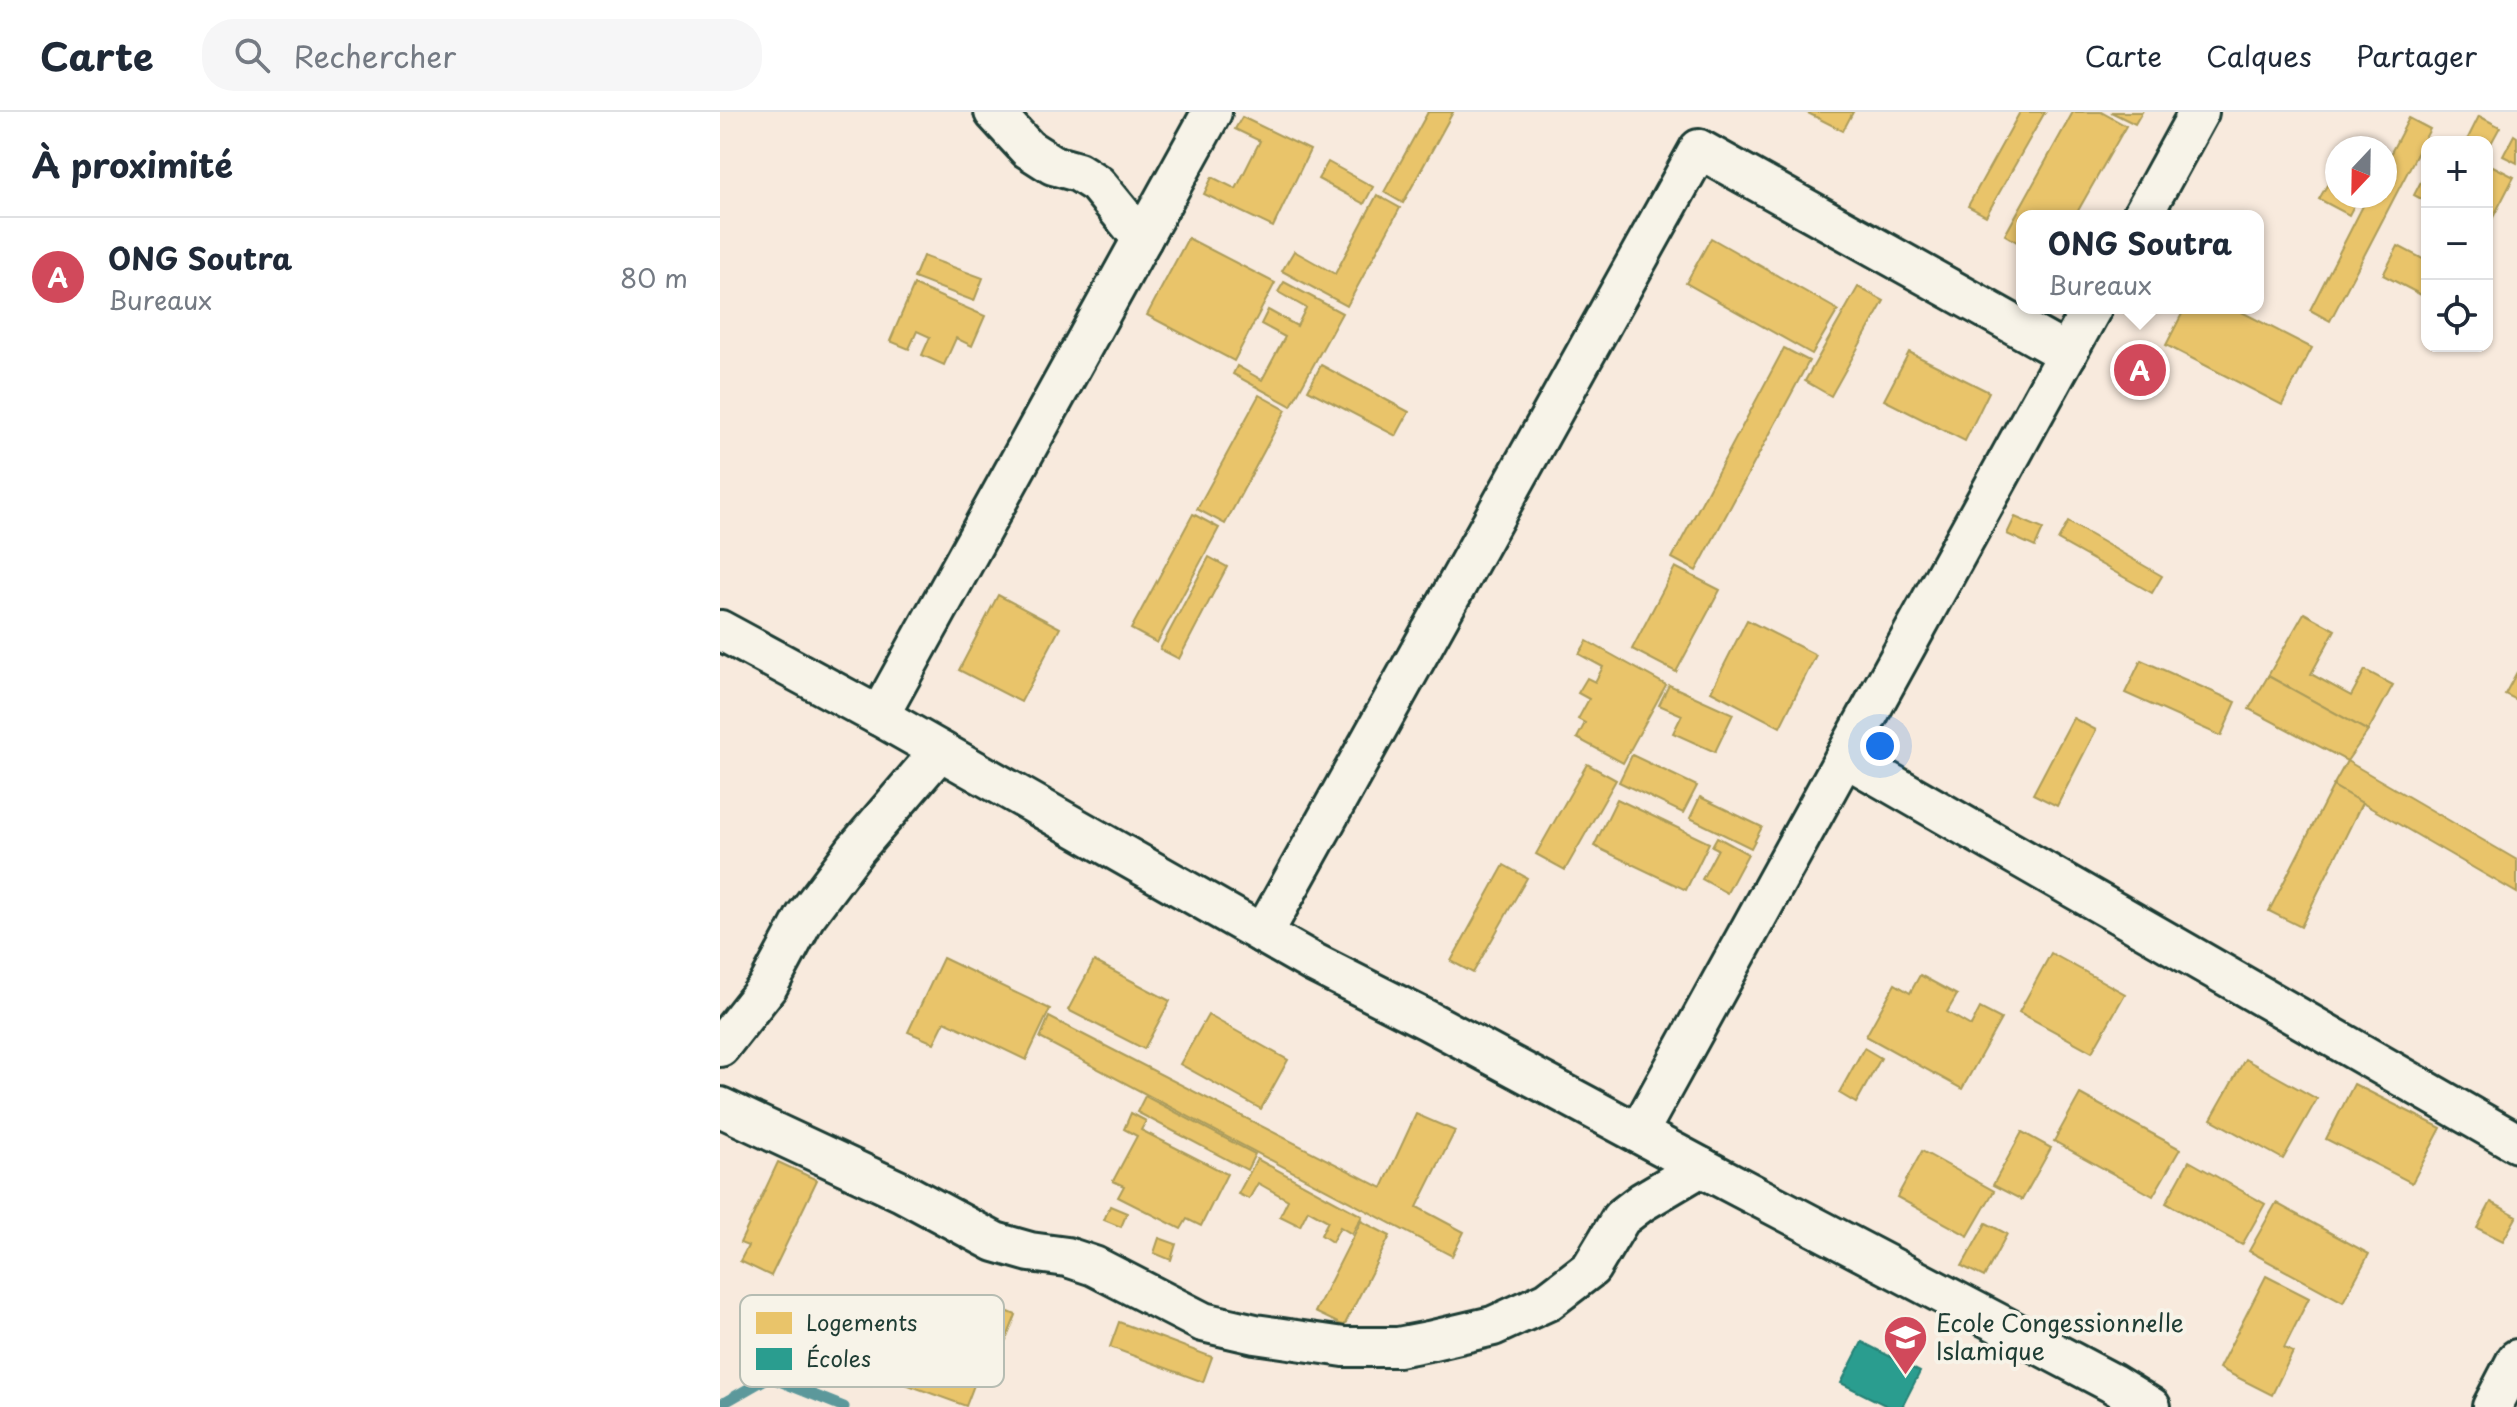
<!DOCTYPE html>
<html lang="fr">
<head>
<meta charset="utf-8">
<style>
	body { margin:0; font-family:"Playpen Sans",sans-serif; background:#f6f6f7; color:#1f2937 }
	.controls { position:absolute; right:24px; top:24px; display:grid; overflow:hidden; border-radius:16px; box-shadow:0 2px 6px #0004 }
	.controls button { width:72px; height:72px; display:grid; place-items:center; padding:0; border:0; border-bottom:2px solid #e0e1e3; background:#fff; color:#1f2937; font:40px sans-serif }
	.compass { position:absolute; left:1605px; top:24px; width:72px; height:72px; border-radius:50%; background:#fff; box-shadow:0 2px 6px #0004; rotate:202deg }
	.you { position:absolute; left:1160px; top:634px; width:28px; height:28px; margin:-20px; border:6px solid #fff; border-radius:50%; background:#1a73e8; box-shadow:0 0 0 12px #1a73e833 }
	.badge { display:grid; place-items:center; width:52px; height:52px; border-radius:50%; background:#d1495b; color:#fff; font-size:26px; font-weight:700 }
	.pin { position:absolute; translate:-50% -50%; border:4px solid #fff; box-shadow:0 2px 8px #0006 }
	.popup { position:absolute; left:1296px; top:98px; width:248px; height:104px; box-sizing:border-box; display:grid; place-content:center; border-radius:16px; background:#fff; filter:drop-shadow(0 2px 6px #0005); font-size:26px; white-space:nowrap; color:#747a83 }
	.popup b { font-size:30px; color:#1f2937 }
	.popup::after { content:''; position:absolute; left:50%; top:100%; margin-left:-16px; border:16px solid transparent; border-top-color:#fff }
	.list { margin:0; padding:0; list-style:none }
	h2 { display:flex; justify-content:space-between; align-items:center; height:104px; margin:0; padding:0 32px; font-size:34px }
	h2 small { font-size:26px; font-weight:400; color:#747a83 }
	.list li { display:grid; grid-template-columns:52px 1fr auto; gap:24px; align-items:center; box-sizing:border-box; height:120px; padding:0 32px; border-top:2px solid #e0e1e3 }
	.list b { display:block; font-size:30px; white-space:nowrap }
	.list p { margin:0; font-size:26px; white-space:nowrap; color:#747a83 }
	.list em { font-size:26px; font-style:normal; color:#747a83 }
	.icon { flex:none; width:44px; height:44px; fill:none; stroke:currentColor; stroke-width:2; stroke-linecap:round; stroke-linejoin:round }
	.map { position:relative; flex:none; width:1797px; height:1295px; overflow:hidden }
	header { display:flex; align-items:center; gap:48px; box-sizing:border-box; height:112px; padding:0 40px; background:#fff; border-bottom:2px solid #e0e1e3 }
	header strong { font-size:38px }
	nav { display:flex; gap:44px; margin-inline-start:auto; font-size:28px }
	.search { width:560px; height:72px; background:#f6f6f7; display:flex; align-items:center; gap:20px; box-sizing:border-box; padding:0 28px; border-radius:32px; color:#747a83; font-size:30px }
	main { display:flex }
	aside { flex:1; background:#fff }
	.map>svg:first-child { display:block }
	.homes { fill:#e9c46a; stroke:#ac9c5a; stroke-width:2 }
	.schools { fill:#2a9d8f; stroke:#278074; stroke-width:2 }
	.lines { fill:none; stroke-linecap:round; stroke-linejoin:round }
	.stream { stroke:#5c989b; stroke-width:11 }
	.street-casing { stroke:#1f3d34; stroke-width:44 }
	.street { stroke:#f7f3e8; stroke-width:38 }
	.labels { text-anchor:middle; stroke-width:8; stroke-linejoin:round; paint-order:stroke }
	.poi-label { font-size:24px; fill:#1f3d34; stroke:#f7f3e8; text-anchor:start }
	.key { fill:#f7f3e8; stroke:#b6bcb2; stroke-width:2 }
	.key-label { font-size:22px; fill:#1f3d34 }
</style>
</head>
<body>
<header>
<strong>Carte</strong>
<div class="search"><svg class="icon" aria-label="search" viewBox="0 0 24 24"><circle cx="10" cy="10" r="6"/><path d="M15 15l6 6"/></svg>Rechercher</div>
<nav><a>Carte</a><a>Calques</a><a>Partager</a></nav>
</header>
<main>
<aside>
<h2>À proximité<small></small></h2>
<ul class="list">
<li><span class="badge">A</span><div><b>ONG Soutra</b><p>Bureaux</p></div><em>80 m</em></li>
</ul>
</aside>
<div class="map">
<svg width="1797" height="1295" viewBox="0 0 1797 1295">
	<rect width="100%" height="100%" fill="#f8eadd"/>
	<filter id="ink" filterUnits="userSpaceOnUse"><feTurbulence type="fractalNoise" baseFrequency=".0125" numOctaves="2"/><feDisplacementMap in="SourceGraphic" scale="16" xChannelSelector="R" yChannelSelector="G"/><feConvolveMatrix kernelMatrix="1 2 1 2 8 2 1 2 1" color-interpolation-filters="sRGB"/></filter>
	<g filter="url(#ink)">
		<g class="homes">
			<path d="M708,0h25l-50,91 -19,-11z"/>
			<path d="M1086,0h47l-10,19z"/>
			<path d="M1300,0h25l-59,104 -18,-10z"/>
			<path d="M1353,0h28l25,14 -51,90h-53v29l-17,-10z"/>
			<path d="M1391,0h31l-7,12z"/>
			<path d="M1759,4l21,11 -12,22 -1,-7h-12l-7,-4z"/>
			<path d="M522,5l68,33 -37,77 -69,-33 8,-17 24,12 24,-48 -25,-12z"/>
			<path d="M1689,6l21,11 -100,192 -20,-11 58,-114h17v-32z"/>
			<path d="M1794,23l3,2v26l-14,-7z"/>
			<path d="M608,50l45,25 -9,17 -46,-25z"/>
			<path d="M1767,51l27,14 -27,52z"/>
			<path d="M1707,58v32l-13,-7z"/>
			<path d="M1610,68l7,3v13h22l-10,19 -30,-16z"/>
			<path d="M657,83l23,13 -53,98 -65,-35 12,-20 41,23z"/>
			<path d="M468,126l87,45 -41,78 -87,-46z"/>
			<path d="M991,126l127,72 -26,44 -126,-71z"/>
			<path d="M1678,134l29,15v37l-44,-23z"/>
			<path d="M203,144l60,22 -9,23 -60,-23z"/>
			<path d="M564,170l58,31 -51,93 -58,-32 4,-8 25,14 23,-43 -24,-13 7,-14 29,16 9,-18 -28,-16z"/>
			<path d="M194,173l71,31 -13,30 -16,-8 -12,27 -22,-10 8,-18 -13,-6 -8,18 -19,-8z"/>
			<path d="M1138,175l26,14 -53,95 -26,-15z"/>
			<path d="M1465,196h49l78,40 -30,57 -116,-60z"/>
			<path d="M1064,236l25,13 -113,210 -24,-13z"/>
			<path d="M1189,240l80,40 -24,49 -81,-41z"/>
			<path d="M601,253l88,47 -13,24 -88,-46z"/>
			<path d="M539,283l27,15 -61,114 -28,-15z"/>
			<path d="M473,402l26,14 -62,115 -26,-14z"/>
			<path d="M1295,405l28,12 -8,18 -28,-13z"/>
			<path d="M1348,410l94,54 -10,17 -94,-53z"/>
			<path d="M489,445l18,10 -48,92 -19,-10z"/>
			<path d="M955,455l45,23 -44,82 -44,-23z"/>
			<path d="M278,483l62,33 -39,74 -62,-32z"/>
			<path d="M1584,501l31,17 -24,44 40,22 14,-26 28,15 -25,46 -100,-55z"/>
			<path d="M1027,508l69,35 -36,72 -69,-36z"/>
			<path d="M867,529l79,44 -43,78 -46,-25 8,-15 -7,-4 11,-20 -11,-6 9,-15 8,4 8,-15 -24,-13z"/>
			<path d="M1421,548l95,42 -15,34 -96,-43z"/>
			<path d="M1797,560v28l-12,-6z"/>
			<path d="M1548,564l100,55 -21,30 -98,-52z"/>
			<path d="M949,573l64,29 -18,38 -42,-19 9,-18 -23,-10z"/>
			<path d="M1353,606l23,12 -39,76 -24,-12z"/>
			<path d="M912,643l65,31 -14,27 -64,-31z"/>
			<path d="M1627,649l170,99v33l-184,-107z"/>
			<path d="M867,652l29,16 -51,90 -29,-16z"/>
			<path d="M1613,674l29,17 -61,124 -32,-16z"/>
			<path d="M980,685l62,30 -11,21 -61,-30z"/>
			<path d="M897,687l92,44 -23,47 -92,-44z"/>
			<path d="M997,725l31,17 -21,39 -25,-14 16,-30 -6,-3z"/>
			<path d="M784,753l23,13 -54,95 -22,-12z"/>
			<path d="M1331,841l74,41 -33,58 -73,-40z"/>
			<path d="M223,846l107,51 -24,51 -81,-39 -11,22 -26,-11z"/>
			<path d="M374,849l76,40 -26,48 -76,-39z"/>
			<path d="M1200,863l37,20 -10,17 24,14 9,-18 21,11 -39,70 -96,-53 29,-52 15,9z"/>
			<path d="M488,903l80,45 -27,49 -81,-45z"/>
			<path d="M329,905l333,171 34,-74 39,17 -38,76 47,25 -12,24 -412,-218z"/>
			<path d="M1144,936l17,10 -25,45 -17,-10z"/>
			<path d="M1525,947l72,40 -34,60 -72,-40z"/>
			<path d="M1634,972l87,44 -29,55 -86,-44z"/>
			<path d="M1360,982l100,55 -27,47 -99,-55z"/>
			<path d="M425,984l110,58 -8,16 -110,-58z"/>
			<path d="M411,1001l15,8 -5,9 86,44 -26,52 -14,-7 -6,10 -63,-32 6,-11 -11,-5 24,-45 -13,-7z"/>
			<path d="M1302,1020l29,16 -29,52 -29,-15z"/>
			<path d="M1202,1039l72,40 -26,45 -71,-39z"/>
			<path d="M537,1047l105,57 -10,18 -12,-7 -8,15 -11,-7 7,-14 -20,-11 -8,16 -20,-10 8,-16 -30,-17 -9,16 -11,-5z"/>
			<path d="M1469,1049l76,43 -23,41 -76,-42z"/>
			<path d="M58,1050l39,18 -46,96 -31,-15 8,-15 -8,-3z"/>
			<path d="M1771,1090l26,14 -14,25 -26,-13z"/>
			<path d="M1556,1091l93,51 -26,48 -94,-51z"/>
			<path d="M390,1094l17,7 -6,14 -17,-7z"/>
			<path d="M641,1109l29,15 -46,90 -29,-14z"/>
			<path d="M1266,1111l21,11 -23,43 -22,-11z"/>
			<path d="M439,1126l17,6 -5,16 -17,-7z"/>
			<path d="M1546,1164l43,22 -25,50 9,4 -21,43 -53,-27z"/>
			<path d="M277,1195l19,8 -10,25 -19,-8z"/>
			<path d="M399,1210l93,35 -9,25 -93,-35z"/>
			<path d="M178,1222l84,30 -16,42 -83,-30z"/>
			<path d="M114,1242l43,11 -6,21 -43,-10z"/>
		</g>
		<path class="schools" d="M1142,1230l58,30 -18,35h-13l-48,-24z"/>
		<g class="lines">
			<path class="stream" d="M0,1293l49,-28 75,30"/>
			<defs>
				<g id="street">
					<path d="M274,0l34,37 25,16 25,7 19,12 45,55"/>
					<path d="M1422,104l57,-104"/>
					<path d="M0,518l159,86 435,247 113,57 274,147 411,216 39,24"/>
					<path d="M159,604l333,-604"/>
					<path d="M1125,645l672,386"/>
					<path d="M543,822l436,-785 368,205"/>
					<path d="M0,935l48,-61 37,-69 51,-68 84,-98"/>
					<path d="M0,995l182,85 93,50 35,10 37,5 27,9 109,56 52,12 89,13h54l31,-6 64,-15 55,-25 43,-33 30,-50 21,-16 59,-35"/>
					<path d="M918,1021l454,-825"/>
					<path d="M1772,1295l25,-48"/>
				</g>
			</defs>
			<use href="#street" class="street-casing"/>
			<use href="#street" class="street"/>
		</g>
	</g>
	<defs>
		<symbol id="school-pin" viewBox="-11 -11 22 30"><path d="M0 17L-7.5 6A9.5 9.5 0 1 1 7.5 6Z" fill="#d1495b" stroke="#f7f3e8"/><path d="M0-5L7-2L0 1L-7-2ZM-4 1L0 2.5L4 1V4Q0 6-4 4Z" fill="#fff"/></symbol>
	</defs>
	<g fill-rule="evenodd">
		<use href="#school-pin" x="1160" y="1200" width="51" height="69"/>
	</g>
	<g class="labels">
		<g class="poi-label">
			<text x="1216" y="1220">Ecole Congessionnelle<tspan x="1216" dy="28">Islamique</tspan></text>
		</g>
	</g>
	<rect x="20" y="1183" width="264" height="92" rx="12" class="key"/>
	<rect x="36" y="1200" width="36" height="22" fill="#e9c46a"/>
	<rect x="36" y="1236" width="36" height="22" fill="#2a9d8f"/>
	<g class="key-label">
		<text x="86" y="1219">Logements</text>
		<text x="86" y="1255">Écoles</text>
	</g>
</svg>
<div class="controls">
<button>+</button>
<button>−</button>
<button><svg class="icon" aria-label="locate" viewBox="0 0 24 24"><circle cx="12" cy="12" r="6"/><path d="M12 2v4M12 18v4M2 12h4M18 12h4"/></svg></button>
</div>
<svg class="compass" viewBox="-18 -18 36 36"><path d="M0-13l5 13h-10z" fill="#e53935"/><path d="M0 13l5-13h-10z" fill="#747a83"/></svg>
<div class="you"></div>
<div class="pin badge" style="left:1420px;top:258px">A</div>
<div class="popup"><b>ONG Soutra</b>Bureaux</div>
</div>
</main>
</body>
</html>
